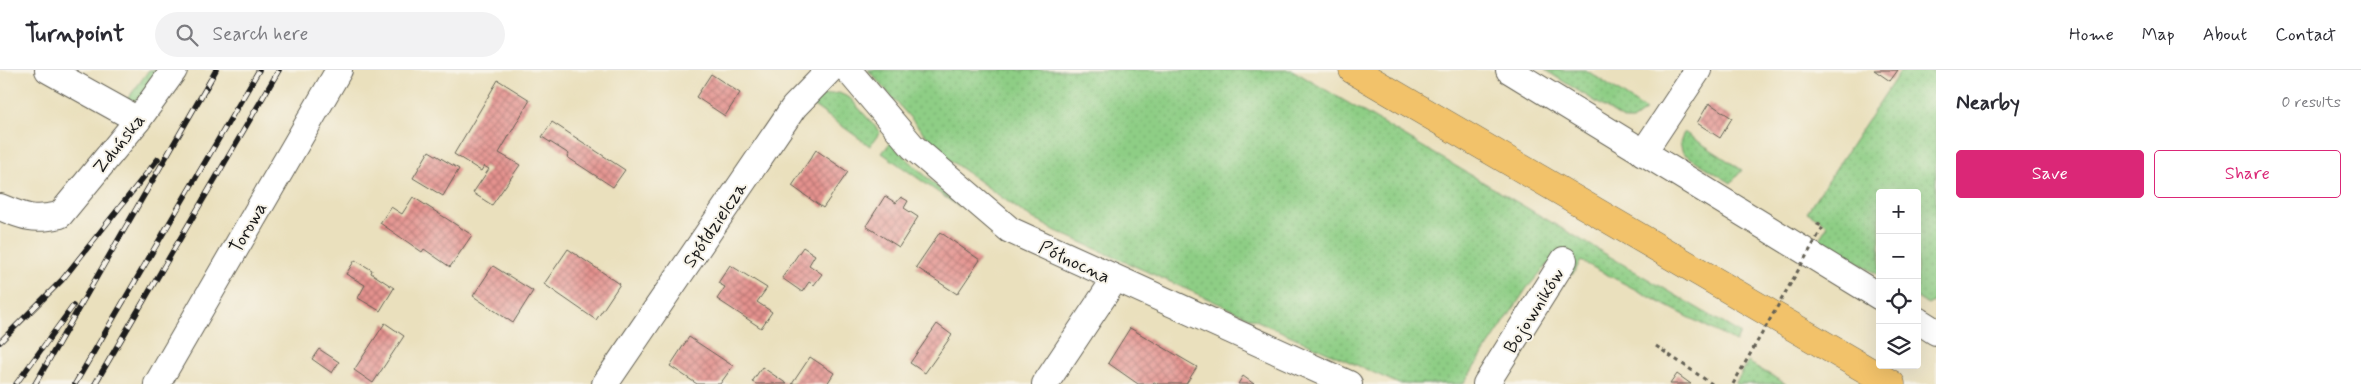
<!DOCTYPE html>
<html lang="en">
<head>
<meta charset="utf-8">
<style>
	body { margin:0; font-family:Mynerve,sans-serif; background:#f2f2f3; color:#2b2b33 }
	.controls { position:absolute; right:15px; bottom:15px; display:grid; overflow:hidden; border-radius:5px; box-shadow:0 5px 20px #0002 }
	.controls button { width:45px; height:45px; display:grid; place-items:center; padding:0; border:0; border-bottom:1px solid #e1e1e2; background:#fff; color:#2b2b33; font:25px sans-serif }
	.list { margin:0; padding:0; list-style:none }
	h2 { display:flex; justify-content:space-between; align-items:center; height:65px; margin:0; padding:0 20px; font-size:21px }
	h2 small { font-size:16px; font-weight:400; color:#7c7c81 }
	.actions { display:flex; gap:10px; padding:15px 20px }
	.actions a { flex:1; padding:11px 0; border:1px solid #db2777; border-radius:5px; text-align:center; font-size:18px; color:#db2777 }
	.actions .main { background:#db2777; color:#fff }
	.icon { flex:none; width:28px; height:28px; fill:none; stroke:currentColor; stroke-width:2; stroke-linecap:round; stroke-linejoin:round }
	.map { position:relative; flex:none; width:1936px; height:314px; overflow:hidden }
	header { display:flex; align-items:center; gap:30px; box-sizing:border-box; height:70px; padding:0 25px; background:#fff; border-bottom:1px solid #e1e1e2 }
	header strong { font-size:24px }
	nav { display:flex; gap:28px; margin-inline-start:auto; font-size:18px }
	.search { width:350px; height:45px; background:#f2f2f3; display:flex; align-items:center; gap:12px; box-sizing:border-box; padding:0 18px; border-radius:28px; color:#7c7c81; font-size:19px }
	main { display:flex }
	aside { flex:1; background:#fff }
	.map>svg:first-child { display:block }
	.grass { fill:url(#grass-dots); stroke:#557550 }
	.building { fill:url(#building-cross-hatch) }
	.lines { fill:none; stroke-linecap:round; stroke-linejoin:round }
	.minor-casing { stroke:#646154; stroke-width:28 }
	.primary-casing { stroke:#646154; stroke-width:29 }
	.path { stroke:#646154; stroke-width:3; stroke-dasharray:4 4; stroke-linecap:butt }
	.minor { stroke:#fff; stroke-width:26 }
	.primary { stroke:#f2c26a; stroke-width:28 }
	.rail-casing { stroke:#1c1c1c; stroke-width:5.5 }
	.rail { stroke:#f7f3e8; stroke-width:4; stroke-dasharray:11; stroke-linecap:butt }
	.path-bridge { stroke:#646154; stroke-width:3; stroke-dasharray:4 4; stroke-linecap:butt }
	.labels { text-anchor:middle; stroke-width:4; stroke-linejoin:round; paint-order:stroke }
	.street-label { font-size:19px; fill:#1c1c1c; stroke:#f7f3e8 }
</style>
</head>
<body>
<header>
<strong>Turnpoint</strong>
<div class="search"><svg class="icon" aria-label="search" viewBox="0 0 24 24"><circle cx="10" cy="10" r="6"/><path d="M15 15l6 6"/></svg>Search here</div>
<nav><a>Home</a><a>Map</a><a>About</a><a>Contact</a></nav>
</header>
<main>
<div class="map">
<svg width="1936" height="314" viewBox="0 0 1936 314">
	<defs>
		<pattern id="grass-dots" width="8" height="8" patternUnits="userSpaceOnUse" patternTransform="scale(1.25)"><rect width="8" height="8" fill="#8ece85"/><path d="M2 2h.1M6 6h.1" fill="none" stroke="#7ab072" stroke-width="1.8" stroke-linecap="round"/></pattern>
		<pattern id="building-cross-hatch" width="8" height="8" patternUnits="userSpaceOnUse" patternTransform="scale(1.25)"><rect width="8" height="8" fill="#e4928e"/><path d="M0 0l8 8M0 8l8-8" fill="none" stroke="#b87673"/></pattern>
	</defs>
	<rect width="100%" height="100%" fill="#f7f3e8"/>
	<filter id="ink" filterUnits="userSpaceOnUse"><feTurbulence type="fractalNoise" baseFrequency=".02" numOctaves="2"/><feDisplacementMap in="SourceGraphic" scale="10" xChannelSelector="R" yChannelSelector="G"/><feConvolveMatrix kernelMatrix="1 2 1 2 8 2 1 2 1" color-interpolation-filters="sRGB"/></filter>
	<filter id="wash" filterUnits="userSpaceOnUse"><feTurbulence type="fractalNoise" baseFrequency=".0096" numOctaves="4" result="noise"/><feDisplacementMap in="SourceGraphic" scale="20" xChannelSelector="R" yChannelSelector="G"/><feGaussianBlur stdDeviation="1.12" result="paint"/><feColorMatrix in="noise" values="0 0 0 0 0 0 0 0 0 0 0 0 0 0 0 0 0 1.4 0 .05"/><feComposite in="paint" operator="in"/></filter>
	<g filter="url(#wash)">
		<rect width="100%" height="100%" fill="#eae0bd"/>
		<g class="grass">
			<path d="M149,0h12l-24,31h-11z"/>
			<path d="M868,0h424l448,263 -4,9 -155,-81 -9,14 -24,-11 -21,24 -64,96h-64l-343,-153 -31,-17 -81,-58z"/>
			<path d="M1545,0h41l60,40 -14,10h-7z"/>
			<path d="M1901,0h35v230l-8,5 -11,-7v-105h-37v83l-61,-37 9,-14 -21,-13z"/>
			<path d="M839,23l11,5 30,34 -10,14 -59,-42 13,-9z"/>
			<path d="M1684,62l58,38 -11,13 -48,-30 -3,-10z"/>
			<path d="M890,73l69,64 -77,-54z"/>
			<path d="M1748,292l38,22h-51z"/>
		</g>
		<g id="blocks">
			<g class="building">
				<path d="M1874,0h24l-8,11z"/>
				<path d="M711,4l29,19 -15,23 -29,-19z"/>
				<path d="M498,10l32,20 -31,53 21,12 -28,40 -19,-12 16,-24 -5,-3 -3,5 -27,-17z"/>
				<path d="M1709,33l23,15 -12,20 -23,-15z"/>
				<path d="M552,52l73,48 -12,17 -46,-30 2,-3 -27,-17z"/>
				<path d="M816,80l32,22 -25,36 -31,-22z"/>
				<path d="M429,81l30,18 -16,27 -30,-18z"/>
				<path d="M885,126l11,7 5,-6 7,4 -4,7 14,9 -19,30 -33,-21z"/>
				<path d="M413,127l59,38 -22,32 -26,-18 -2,3 -42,-29 11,-16 11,7z"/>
				<path d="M940,162l40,28 -23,34 -41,-27z"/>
				<path d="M803,177l12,8 -6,10 13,9 -8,11 -5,-3 -7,10 -20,-14z"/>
				<path d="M568,179l52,35 -24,36 -52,-36z"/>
				<path d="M355,190l17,10 -1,3 23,15 -14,23 -22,-13 7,-13 -19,-11z"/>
				<path d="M730,195l37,23 -10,14 15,10 -11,16 -44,-29 8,-12 -7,-4z"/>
				<path d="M493,196l40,25 -20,32 -40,-27z"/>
				<path d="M385,253l19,13 -31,47 -19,-13z"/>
				<path d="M937,254l15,11 -27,38 -15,-10z"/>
				<path d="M1130,258l67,39 -11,17h-28l-4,-2 -2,2h-14l-30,-21z"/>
				<path d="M689,267l44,29 -13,18h-23l-27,-18z"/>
				<path d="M319,279l20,13 -7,11 -20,-14z"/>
				<path d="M810,287l24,16 -7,11h-35z"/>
				<path d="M762,297l25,17h-31l-4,-2z"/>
				<path d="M1677,304l14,10h-21z"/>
				<path d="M1243,306l11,8h-16z"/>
			</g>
		</g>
	</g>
	<g filter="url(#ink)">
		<use href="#blocks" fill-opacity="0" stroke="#646154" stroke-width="1"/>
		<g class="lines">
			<defs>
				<g id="minor">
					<path d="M48,0l90,50"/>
					<path d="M848,0l65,77 97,83 339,154"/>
					<path d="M1509,0l371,227"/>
					<path d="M1643,83l55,-83"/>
					<path d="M0,137c24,10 34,14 60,8l78,-95 36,-50"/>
					<path d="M1917,250l19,12"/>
					<path d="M157,314l182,-314"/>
					<path d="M605,314l189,-277 36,-37"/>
					<path d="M1045,314l70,-105"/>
					<path d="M1486,314l78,-124"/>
				</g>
				<path id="primary" d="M1353,0l538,314"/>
			</defs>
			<use href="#minor" class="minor-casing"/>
			<use href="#primary" class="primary-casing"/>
			<path class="path" d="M1656,276l56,38"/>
			<use href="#minor" class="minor"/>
			<use href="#primary" class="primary"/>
			<defs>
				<g id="rail">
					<path d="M207,16l9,-16"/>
					<path d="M0,272l62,-62 96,-121"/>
					<path d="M16,314l57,-78"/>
					<path d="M35,314l175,-303"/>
					<path d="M75,314l184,-314"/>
					<path d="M95,314l184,-314"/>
				</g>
			</defs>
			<use href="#rail" class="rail-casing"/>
			<use href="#rail" class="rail"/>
			<path class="path-bridge" d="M1733,314l90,-157 -9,-5"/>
		</g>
	</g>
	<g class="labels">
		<g class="street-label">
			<text transform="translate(118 73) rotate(-51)" y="7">Zduńska</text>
			<text transform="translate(714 154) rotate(-56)" y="7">Spółdzielcza</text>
			<text transform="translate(247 157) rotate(-60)" y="7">Torowa</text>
			<text transform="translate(1075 191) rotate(25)" y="7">Północna</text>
			<text transform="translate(1533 240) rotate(-58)" y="7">Bojowników</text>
		</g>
	</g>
</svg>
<div class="controls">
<button>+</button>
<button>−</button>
<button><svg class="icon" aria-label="locate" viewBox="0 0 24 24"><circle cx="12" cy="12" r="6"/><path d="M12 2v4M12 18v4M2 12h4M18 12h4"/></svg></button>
<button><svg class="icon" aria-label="layers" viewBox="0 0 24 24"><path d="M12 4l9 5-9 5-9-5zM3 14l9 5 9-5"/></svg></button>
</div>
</div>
<aside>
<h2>Nearby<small>0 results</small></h2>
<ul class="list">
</ul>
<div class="actions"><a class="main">Save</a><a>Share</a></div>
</aside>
</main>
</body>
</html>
